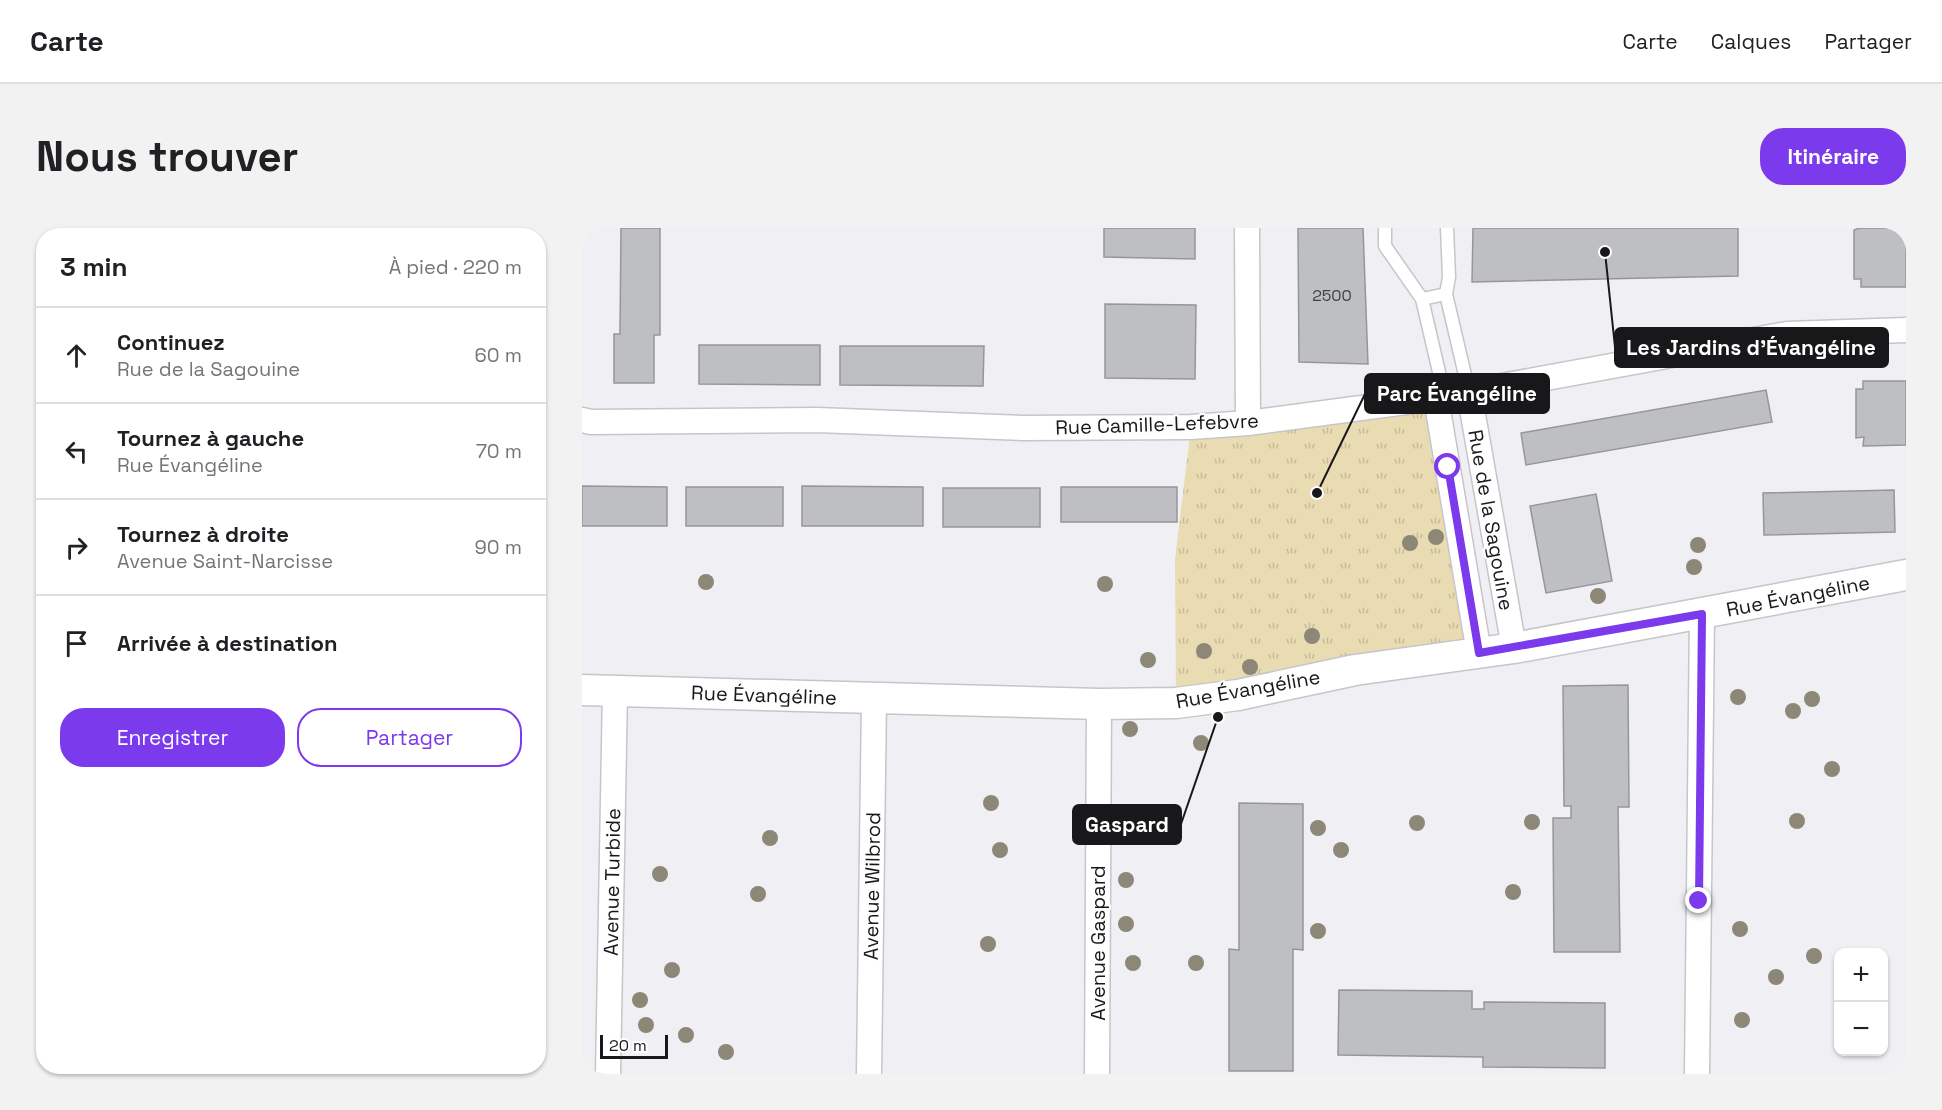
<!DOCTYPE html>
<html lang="fr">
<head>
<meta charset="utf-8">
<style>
	body { margin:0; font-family:"Space Grotesk",sans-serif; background:#f2f2f2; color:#202124 }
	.controls { position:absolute; right:18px; bottom:18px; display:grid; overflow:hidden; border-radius:12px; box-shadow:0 2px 4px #0004 }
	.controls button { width:54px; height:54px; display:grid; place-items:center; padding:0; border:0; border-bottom:2px solid #e0e0e0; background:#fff; color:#202124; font:30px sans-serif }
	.scale { position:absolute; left:18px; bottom:15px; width:68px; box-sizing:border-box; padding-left:6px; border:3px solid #18181a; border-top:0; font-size:16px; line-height:21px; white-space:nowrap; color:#18181a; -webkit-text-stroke:4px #fefeff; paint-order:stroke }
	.stop { position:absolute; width:18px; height:18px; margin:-14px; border:4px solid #7c3aed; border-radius:50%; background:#fff }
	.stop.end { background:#7c3aed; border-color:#fff; box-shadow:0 2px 6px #0008 }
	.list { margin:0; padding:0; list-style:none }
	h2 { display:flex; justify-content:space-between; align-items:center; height:78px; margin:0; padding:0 24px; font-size:26px }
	h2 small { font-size:20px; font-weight:400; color:#757577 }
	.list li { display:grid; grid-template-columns:39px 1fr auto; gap:18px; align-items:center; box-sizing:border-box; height:96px; padding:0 24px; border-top:2px solid #e0e0e0 }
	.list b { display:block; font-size:22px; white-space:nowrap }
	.list p { margin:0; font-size:20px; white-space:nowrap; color:#757577 }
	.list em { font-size:20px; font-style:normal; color:#757577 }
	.actions { display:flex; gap:12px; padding:18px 24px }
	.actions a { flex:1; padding:14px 0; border:2px solid #7c3aed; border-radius:24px; text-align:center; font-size:21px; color:#7c3aed }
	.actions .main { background:#7c3aed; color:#fff }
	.icon { flex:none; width:33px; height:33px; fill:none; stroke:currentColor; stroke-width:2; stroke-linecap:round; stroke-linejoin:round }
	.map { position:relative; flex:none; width:1324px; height:846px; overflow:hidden; border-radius:24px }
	header { display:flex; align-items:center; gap:36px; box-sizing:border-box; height:84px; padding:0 30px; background:#fff; border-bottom:2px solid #e0e0e0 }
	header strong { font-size:28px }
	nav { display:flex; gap:33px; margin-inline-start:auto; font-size:21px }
	.intro { display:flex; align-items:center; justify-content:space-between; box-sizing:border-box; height:144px; padding:0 36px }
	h1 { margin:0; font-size:42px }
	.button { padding:15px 27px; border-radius:24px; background:#7c3aed; color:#fff; font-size:21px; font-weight:700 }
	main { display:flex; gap:36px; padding:0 36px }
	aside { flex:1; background:#fff; border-radius:24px; box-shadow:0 2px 4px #0004 }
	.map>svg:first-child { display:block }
	.grass { fill:url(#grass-tufts) }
	.building { fill:#bebfc2; stroke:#96969a; stroke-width:1.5 }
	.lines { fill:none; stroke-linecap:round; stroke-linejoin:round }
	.service-casing { stroke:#c6c6ca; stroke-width:15 }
	.minor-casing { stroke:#c6c6ca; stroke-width:27 }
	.tertiary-casing { stroke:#c6c6ca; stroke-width:33 }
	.service { stroke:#fff; stroke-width:12 }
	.minor { stroke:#fff; stroke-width:24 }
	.tertiary { stroke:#fff; stroke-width:30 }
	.tree { fill:#8c8776 }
	.route { stroke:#7c3aed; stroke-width:8 }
	.labels { text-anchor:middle; stroke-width:4.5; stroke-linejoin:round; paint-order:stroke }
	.number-label { font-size:16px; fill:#424244 }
	.street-label { font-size:20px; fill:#18181a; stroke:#fefeff }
	.leader { fill:none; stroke:#18181a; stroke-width:2 }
	.callout-dot { fill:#18181a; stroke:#fefeff; stroke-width:2 }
	.callout { fill:#18181a; stroke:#18181a; stroke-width:2 }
	.callout-label { font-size:21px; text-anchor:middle; font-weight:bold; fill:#fff }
</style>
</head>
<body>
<header>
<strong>Carte</strong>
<nav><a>Carte</a><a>Calques</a><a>Partager</a></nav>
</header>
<div class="intro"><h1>Nous trouver</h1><a class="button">Itinéraire</a></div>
<main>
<aside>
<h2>3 min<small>À pied · 220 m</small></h2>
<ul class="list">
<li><svg class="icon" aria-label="ahead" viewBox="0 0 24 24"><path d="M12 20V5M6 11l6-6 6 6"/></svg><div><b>Continuez</b><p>Rue de la Sagouine</p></div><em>60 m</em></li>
<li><svg class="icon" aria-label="left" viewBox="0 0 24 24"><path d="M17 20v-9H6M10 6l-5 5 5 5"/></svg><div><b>Tournez à gauche</b><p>Rue Évangéline</p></div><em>70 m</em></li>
<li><svg class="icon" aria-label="right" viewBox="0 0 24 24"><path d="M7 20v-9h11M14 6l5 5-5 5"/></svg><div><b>Tournez à droite</b><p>Avenue Saint-Narcisse</p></div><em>90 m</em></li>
<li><svg class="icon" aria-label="arrive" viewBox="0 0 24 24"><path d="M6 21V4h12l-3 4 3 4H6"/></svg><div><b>Arrivée à destination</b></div></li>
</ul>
<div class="actions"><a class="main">Enregistrer</a><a>Partager</a></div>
</aside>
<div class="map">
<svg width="1324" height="846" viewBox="0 0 1324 846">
	<defs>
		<pattern id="grass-tufts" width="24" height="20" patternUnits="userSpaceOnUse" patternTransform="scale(1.5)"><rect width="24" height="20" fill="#e9dcb2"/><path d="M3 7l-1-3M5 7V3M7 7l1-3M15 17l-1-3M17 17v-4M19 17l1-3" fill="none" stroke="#c7bc98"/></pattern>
	</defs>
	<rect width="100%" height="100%" fill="#f0f0f4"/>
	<path class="grass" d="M854,170l43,255 -303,50 -1,-144 16,-132z"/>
	<g class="building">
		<path d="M39,0h39v107h-6v48h-40v-49h6z"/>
		<path d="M522,0h91v31l-91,-2z"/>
		<path d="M716,0h65l5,136 -69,-2z"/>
		<path d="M891,0h265v48l-266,6z"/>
		<path d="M1278,0h46v59h-45v-8h-7v-49z"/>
		<path d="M523,76l91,1 -1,74 -90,-1z"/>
		<path d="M117,117h121v40l-121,-1z"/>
		<path d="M258,118h144l-1,40 -143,-1z"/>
		<path d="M1281,153h43v64l-43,1 1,-9 -8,1v-49h7z"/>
		<path d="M1184,162l6,32 -246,43 -5,-32z"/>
		<path d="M0,258l85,1v39h-85z"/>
		<path d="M220,258l121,1v39h-121z"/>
		<rect x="104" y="259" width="97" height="39"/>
		<rect x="479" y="259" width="116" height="35"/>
		<rect x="361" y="260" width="97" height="39"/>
		<path d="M1312,262l1,42 -131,3 -1,-42z"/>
		<path d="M1014,266l16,87 -66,12 -16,-87z"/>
		<path d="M1046,457l1,122h-11l2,145h-66l-1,-134h18v-12h-7l-1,-120z"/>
		<path d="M657,575l64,1v146l-10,-1v122h-64v-122l10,1z"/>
		<path d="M757,762l133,1v18h12v-7l121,1v65l-122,-1v-10l-145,-2z"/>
	</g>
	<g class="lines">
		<defs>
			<g id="service">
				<path d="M803,0v18l37,53 17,73 -3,26"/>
				<path d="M865,0l2,49 -3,17 23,98"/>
				<path d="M840,71l24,-5"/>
			</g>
			<g id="minor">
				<path d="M665,0l1,195"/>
				<path d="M887,164l45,256"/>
				<path d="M854,170l43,255"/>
				<path d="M0,192l9,2 226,-2 206,8 168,-1 57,-4 188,-25 351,-64 119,-4"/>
				<path d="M26,846l7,-384"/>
				<path d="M287,846l5,-376"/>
				<path d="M515,846l2,-370"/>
				<path d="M1115,846l5,-460"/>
			</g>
			<path id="tertiary" d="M0,462l517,14 77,-1 62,-8 117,-25 159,-22 392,-73"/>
		</defs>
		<use href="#service" class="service-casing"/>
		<use href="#minor" class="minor-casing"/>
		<use href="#tertiary" class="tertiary-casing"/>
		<use href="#service" class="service"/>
		<use href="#minor" class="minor"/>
		<use href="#tertiary" class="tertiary"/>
	</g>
	<g class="tree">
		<circle cx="854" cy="309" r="8"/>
		<circle cx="828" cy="315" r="8"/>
		<circle cx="1116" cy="317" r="8"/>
		<circle cx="1112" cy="339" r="8"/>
		<circle cx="124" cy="354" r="8"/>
		<circle cx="523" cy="356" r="8"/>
		<circle cx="1016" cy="368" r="8"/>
		<circle cx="730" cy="408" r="8"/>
		<circle cx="622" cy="423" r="8"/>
		<circle cx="566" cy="432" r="8"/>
		<circle cx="668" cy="439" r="8"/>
		<circle cx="1156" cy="469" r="8"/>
		<circle cx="1230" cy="471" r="8"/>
		<circle cx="1211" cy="483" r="8"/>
		<circle cx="548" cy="501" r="8"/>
		<circle cx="619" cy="515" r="8"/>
		<circle cx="1250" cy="541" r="8"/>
		<circle cx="409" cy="575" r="8"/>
		<circle cx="1215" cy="593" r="8"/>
		<circle cx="950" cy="594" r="8"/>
		<circle cx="835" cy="595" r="8"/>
		<circle cx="736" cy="600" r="8"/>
		<circle cx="188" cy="610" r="8"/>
		<circle cx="418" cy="622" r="8"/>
		<circle cx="759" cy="622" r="8"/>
		<circle cx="78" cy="646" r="8"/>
		<circle cx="544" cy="652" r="8"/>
		<circle cx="931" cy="664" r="8"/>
		<circle cx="176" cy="666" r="8"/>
		<circle cx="544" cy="696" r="8"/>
		<circle cx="1158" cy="701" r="8"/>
		<circle cx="736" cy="703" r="8"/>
		<circle cx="406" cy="716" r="8"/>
		<circle cx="1232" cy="728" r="8"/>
		<circle cx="551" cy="735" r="8"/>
		<circle cx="614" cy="735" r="8"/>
		<circle cx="90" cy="742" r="8"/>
		<circle cx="1194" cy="749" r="8"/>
		<circle cx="58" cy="772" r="8"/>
		<circle cx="1160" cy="792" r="8"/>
		<circle cx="64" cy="797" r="8"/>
		<circle cx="104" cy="807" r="8"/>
		<circle cx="144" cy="824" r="8"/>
	</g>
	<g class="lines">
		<path class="route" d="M866,239l31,186 223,-39 -3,287"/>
	</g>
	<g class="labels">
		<g class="number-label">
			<text x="750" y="73">2500</text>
		</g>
		<g class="street-label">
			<text transform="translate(575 196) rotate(-2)" y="7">Rue Camille-Lefebvre</text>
			<text transform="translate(909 292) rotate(80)" y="7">Rue de la Sagouine</text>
			<text transform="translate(1216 368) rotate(-11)" y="7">Rue Évangéline</text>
			<text transform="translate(666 461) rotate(-10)" y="7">Rue Évangéline</text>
			<text transform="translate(182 467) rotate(2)" y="7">Rue Évangéline</text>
			<text transform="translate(30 654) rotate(-89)" y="7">Avenue Turbide</text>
			<text transform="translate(290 658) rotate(-89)" y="7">Avenue Wilbrod</text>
			<text transform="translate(516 715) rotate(-90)" y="7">Avenue Gaspard</text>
		</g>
	</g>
	<path class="leader" d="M1023 24L1033 119M735 265L783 166M636 489L599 596"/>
	<g class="callout-dot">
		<circle cx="1023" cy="24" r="6"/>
		<circle cx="735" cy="265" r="6"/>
		<circle cx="636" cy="489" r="6"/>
	</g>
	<g class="callout">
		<rect x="1033" y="100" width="273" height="39" rx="6"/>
		<rect x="783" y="146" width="184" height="39" rx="6"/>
		<rect x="491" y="577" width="108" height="39" rx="6"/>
	</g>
	<g class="callout-label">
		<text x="1169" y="127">Les Jardins d'Évangéline</text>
		<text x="875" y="173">Parc Évangéline</text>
		<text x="545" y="604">Gaspard</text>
	</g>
</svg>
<div class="controls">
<button>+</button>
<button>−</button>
</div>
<div class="scale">20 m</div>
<div class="stop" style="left:866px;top:239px"></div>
<div class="stop end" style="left:1117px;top:673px"></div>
</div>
</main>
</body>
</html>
